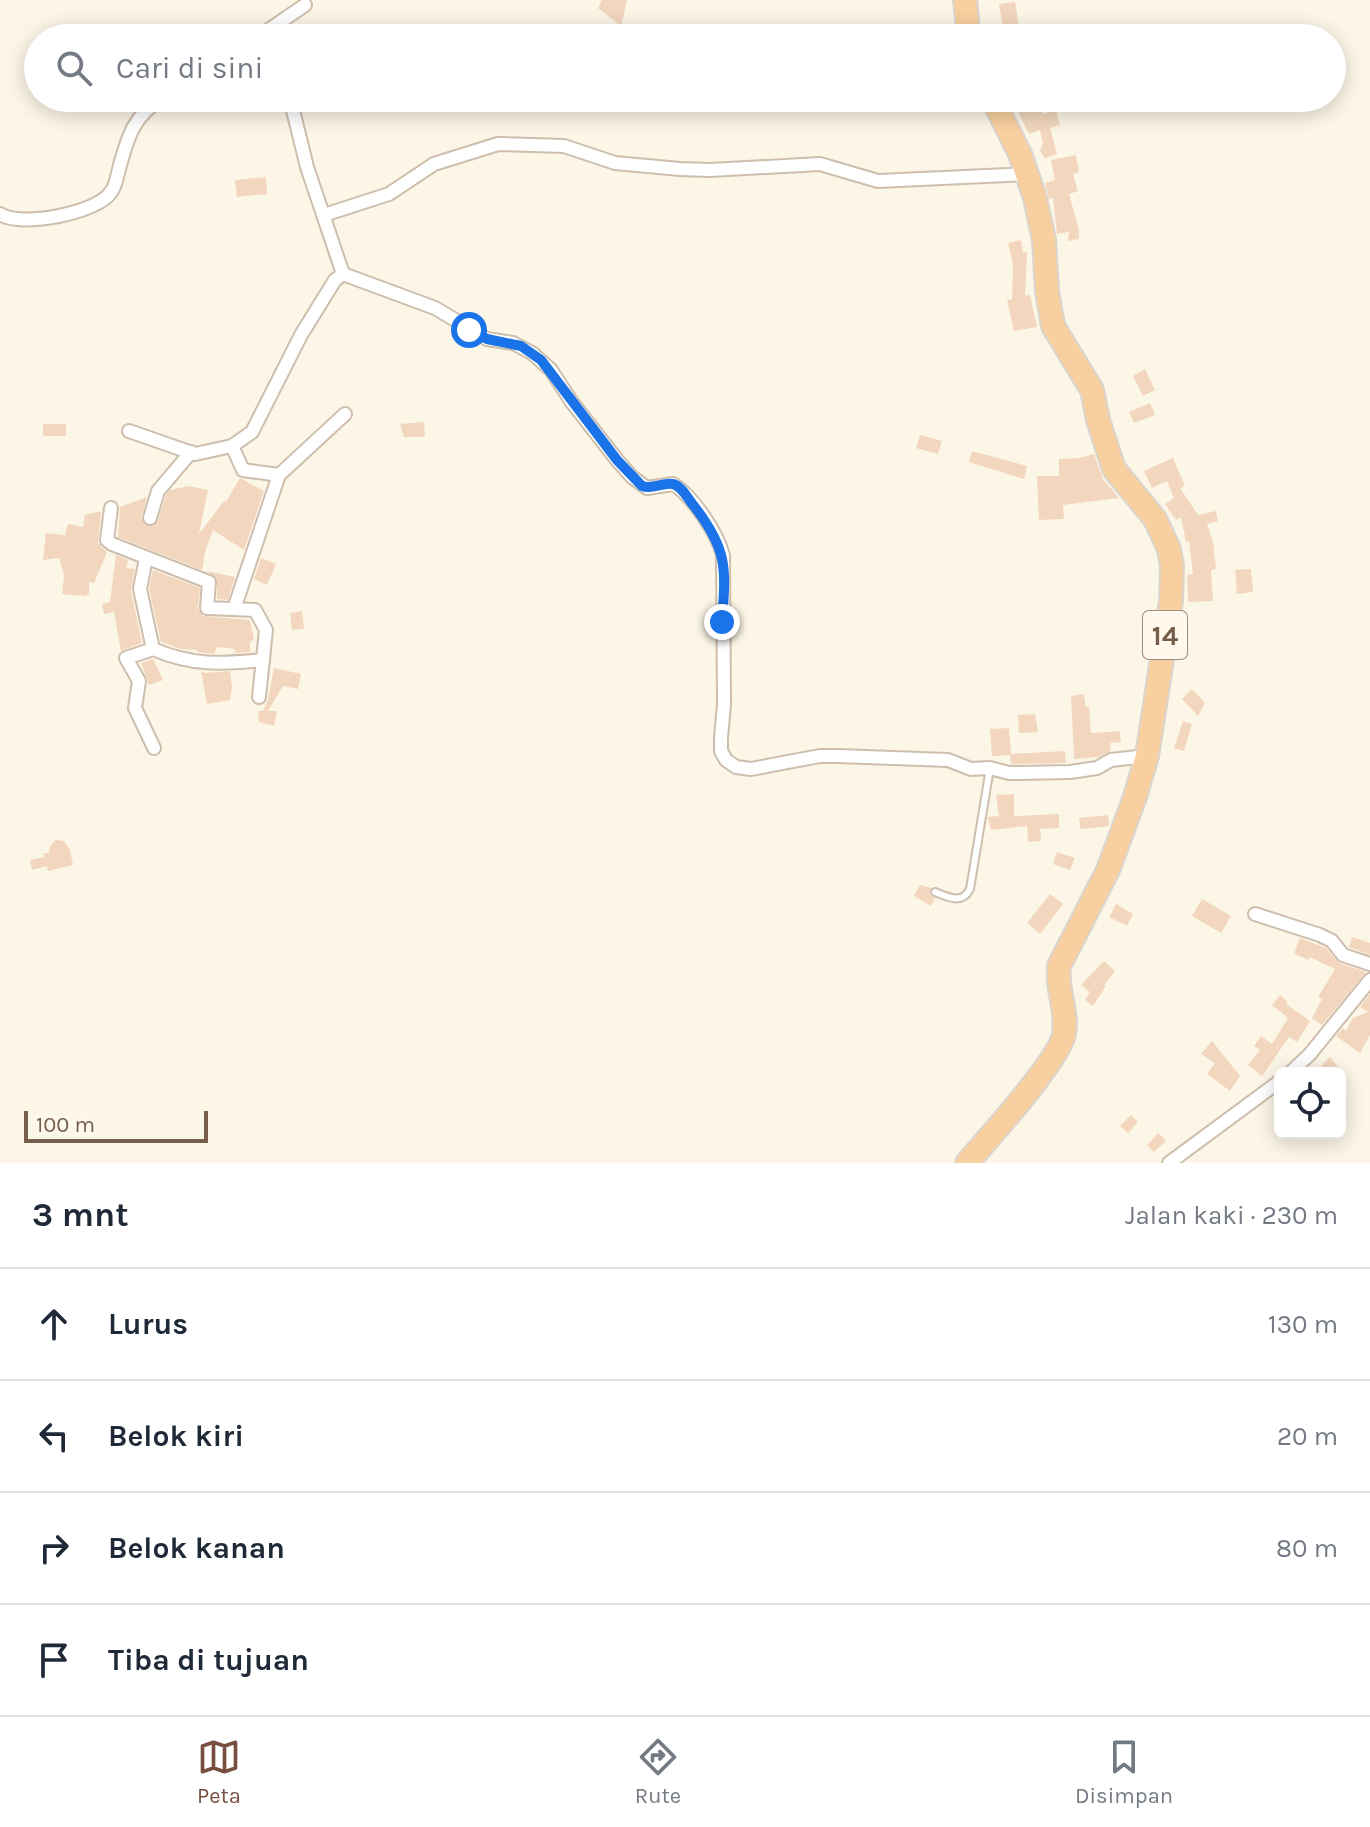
<!DOCTYPE html>
<html lang="id">
<head>
<meta charset="utf-8">
<style>
	body { margin:0; font-family:Karla,sans-serif; background:#f2f2f3; color:#1f2937 }
	.controls { position:absolute; right:24px; bottom:24px; display:grid; overflow:hidden; border-radius:12px; box-shadow:0 4px 20px #0003 }
	.controls button { width:72px; height:72px; display:grid; place-items:center; padding:0; border:0; border-bottom:2px solid #e0e1e3; background:#fff; color:#1f2937; font:40px sans-serif }
	.scale { position:absolute; left:24px; bottom:20px; width:184px; box-sizing:border-box; padding-left:8px; border:4px solid #765e4b; border-top:0; font-size:22px; line-height:28px; white-space:nowrap; color:#765e4b; -webkit-text-stroke:6px #fff9ed; paint-order:stroke }
	.stop { position:absolute; width:24px; height:24px; margin:-18px; border:6px solid #1a73e8; border-radius:50%; background:#fff }
	.stop.end { background:#1a73e8; border-color:#fff; box-shadow:0 2px 8px #0008 }
	.list { margin:0; padding:0; list-style:none }
	h2 { display:flex; justify-content:space-between; align-items:center; height:104px; margin:0; padding:0 32px; font-size:34px }
	h2 small { font-size:26px; font-weight:400; color:#747a83 }
	.list li { display:grid; grid-template-columns:52px 1fr auto; gap:24px; align-items:center; box-sizing:border-box; height:112px; padding:0 32px; border-top:2px solid #e0e1e3 }
	.list b { display:block; font-size:30px; white-space:nowrap }
	.list em { font-size:26px; font-style:normal; color:#747a83 }
	.icon { flex:none; width:44px; height:44px; fill:none; stroke:currentColor; stroke-width:2; stroke-linecap:round; stroke-linejoin:round }
	.map { position:relative; flex:none; width:1370px; height:1163px; overflow:hidden }
	.search { position:absolute; background:#fff; box-shadow:0 4px 20px #0003; left:24px; right:24px; top:24px; height:88px; display:flex; align-items:center; gap:20px; box-sizing:border-box; padding:0 28px; border-radius:44px; color:#747a83; font-size:30px }
	.sheet { height:552px; background:#fff }
	nav { display:flex; justify-content:space-around; align-items:center; box-sizing:border-box; height:112px; border-top:2px solid #e0e1e3; background:#fff; font-size:22px; color:#747a83 }
	nav a { display:grid; justify-items:center; gap:4px }
	nav .on { color:#784e41 }
	.map>svg:first-child { display:block }
	.building { fill:#f2d7be }
	.lines { fill:none; stroke-linecap:round; stroke-linejoin:round }
	.service-casing { stroke:#cebead; stroke-width:10 }
	.minor-casing { stroke:#cebead; stroke-width:16 }
	.trunk-casing { stroke:#dbd5d0; stroke-width:26 }
	.service { stroke:#fff; stroke-width:6 }
	.minor { stroke:#fff; stroke-width:12 }
	.trunk { stroke:#f8cf9f; stroke-width:22 }
	.route { stroke:#1a73e8; stroke-width:10 }
	.labels { text-anchor:middle; stroke-width:7; stroke-linejoin:round; paint-order:stroke }
	.shield { fill:#fff9ed; stroke:#9f8c7c; stroke-width:2 }
	.shield-label { font-size:28px; font-weight:bold; fill:#765e4b }
</style>
</head>
<body>
<div class="map">
<svg width="1370" height="1163" viewBox="0 0 1370 1163">
	<rect width="100%" height="100%" fill="#fcf6e7"/>
	<g class="building">
		<path d="M602,0h25l-6,26 -23,-18z"/>
		<path d="M1015,2l5,31 -17,-4 -4,-25z"/>
		<path d="M1021,98h18l4,16 13,-4 4,15 -10,3 7,26 -12,4 -5,-7 3,-8 -3,-13 -11,4 -12,-24 -3,-10z"/>
		<path d="M1076,155l3,17 -6,2 5,17 -9,3 10,36v9l-11,2 1,-9 -12,2 -4,-36 -4,1 -4,-16 10,-3 -4,-20z"/>
		<path d="M266,177l1,17 -30,3 -2,-17z"/>
		<path d="M1021,240l2,13 4,-1 -2,44 5,-1 7,32 -23,4 -7,-31 5,-1 1,-35 -5,-21z"/>
		<path d="M1145,369l10,21 -12,6 -10,-20z"/>
		<path d="M1150,403l5,12 -21,8 -5,-11z"/>
		<path d="M424,422l1,15h-21l-4,-13z"/>
		<rect x="43" y="424" width="23" height="12"/>
		<path d="M920,435l22,6 -4,13 -22,-6z"/>
		<path d="M972,451l55,15 -3,13 -55,-17z"/>
		<path d="M1094,454l9,25 16,19 -56,7 1,14 -25,1 -2,-44h22v-17l20,-1z"/>
		<path d="M1173,458l12,28 -5,2 18,27 18,-4 2,10 -11,3 6,18 3,27 -5,1 2,31 -25,1 -1,-27 6,-1 -4,-33 -3,1 -5,-25 -5,3 -11,-16 9,-6 -7,-17 -15,7 -8,-17z"/>
		<path d="M240,478l24,13 -20,59 -31,-20 -8,22 -3,18 -84,-33 2,-30 27,-10 -6,22 6,7h6l5,-5 8,-26 4,-5 19,-4 19,4 -9,44 25,-33 2,1z"/>
		<path d="M96,512h5l-3,31 9,9 -13,31 -5,-1v12l-4,2 -23,-2 2,-19 -5,-17 -16,2 3,-27 19,2 3,-11 15,3 2,-12z"/>
		<path d="M116,555l12,5 -2,8 9,1 -4,22 11,52 -21,8 -7,-39 -10,2 -2,-10 8,-2z"/>
		<path d="M261,558l15,6 -9,21 -13,-6z"/>
		<path d="M1251,569l2,23 -16,2 -2,-24z"/>
		<path d="M153,570l47,18 -2,20 5,8 47,4 4,19 -4,3v10l-15,1v-4l-18,-2 -3,7 -17,-2v-2l-17,-1 -19,-7 -12,-53z"/>
		<path d="M207,571l28,6 -7,23 -11,-1v-21z"/>
		<path d="M302,611l2,18 -12,1 -2,-17z"/>
		<path d="M153,659l10,21 -14,5 -8,-22z"/>
		<path d="M274,668l27,6 -3,15 -15,-3 -15,25h9l-3,15 -15,-4 -1,-11h5l5,-12z"/>
		<path d="M201,671l4,2 25,-2 2,17 -2,12 -23,4z"/>
		<path d="M1192,689l13,14 -7,13 -16,-17z"/>
		<path d="M1084,694l2,13h3l2,26 29,-2 1,11 -11,1 1,8 -12,6 -25,2 -3,-63z"/>
		<path d="M1035,714l3,18 -19,1 -1,-18z"/>
		<path d="M1183,721l9,3 -8,27 -10,-3z"/>
		<path d="M1009,728l2,26 54,-3 1,12 -55,1 -1,-9 -18,1 -2,-27z"/>
		<path d="M1014,794v22l45,-2v14l-19,1 1,12 -13,1 -1,-16 -36,4 -3,-13 11,-1 -3,-21z"/>
		<path d="M1108,815l1,11 -29,3 -1,-11z"/>
		<path d="M56,840l8,1 6,9 3,15 -25,6 -1,-5 -15,4 -2,-10 15,-3 -1,-4h5l1,-7z"/>
		<path d="M1057,852l18,6 -5,12 -17,-6z"/>
		<path d="M920,885l11,3 -1,7 5,3 -4,8 -17,-10z"/>
		<path d="M1050,894l13,10 -23,30 -13,-11z"/>
		<path d="M1202,899l29,17 -10,17 -29,-17z"/>
		<path d="M1116,904l17,10 -6,12 -18,-9z"/>
		<path d="M1352,937l18,6v12l-21,-8z"/>
		<path d="M1300,938l26,10 13,15 27,9 -44,53 -10,-7 10,-19 -4,-2 17,-28 -25,-12 -1,3 -15,-6z"/>
		<path d="M1104,961l11,10 -11,14 2,1 -13,20 -8,-6 5,-8 -9,-7z"/>
		<path d="M1370,994v41l-10,18 -24,-17 7,-8 3,3 7,-13 15,-6 -8,-5z"/>
		<path d="M1280,995l8,7 -2,2 24,17 -13,21 -8,-5 -27,39 -14,-11 12,-15 -6,-4 7,-10 11,8 16,-26 -16,-13z"/>
		<path d="M1212,1041l28,35 -10,15 -23,-17 8,-11 -14,-9z"/>
		<path d="M1330,1057l13,16h-28z"/>
		<path d="M1131,1115l7,7 -10,11 -8,-7z"/>
		<path d="M1158,1133l8,8 -12,11 -7,-7z"/>
	</g>
	<g class="lines">
		<defs>
			<path id="service" d="M935,892c13,5 27,13 35,-3l20,-121"/>
			<g id="minor">
				<path d="M206,38h11"/>
				<path d="M257,38l48,-33"/>
				<path d="M290,98l17,69 36,107"/>
				<path d="M0,214c20,14 98,-1 111,-22 5,-6 6,-16 8,-23 8,-30 15,-56 45,-71"/>
				<path d="M324,215l65,-21 45,-30 64,-20 66,2 51,17 65,6 30,1 110,-6 58,17 149,-7"/>
				<path d="M343,274l92,34 52,31 26,4 19,10 19,17 20,31 46,59 15,17 15,11 26,-4c20,12 44,49 50,71l1,149 -3,34v13l5,9 10,7 15,2 69,-13h18l110,4 23,9 19,-1 19,5 61,-1 27,-4 14,-8 36,-4"/>
				<path d="M129,431l66,23 37,-8 20,-14 49,-97 34,-55 8,-6"/>
				<path d="M232,446l11,24 36,5"/>
				<path d="M111,508l-4,32 5,4 97,38 -2,26 48,2 11,20 -7,67"/>
				<path d="M150,518l8,-27 33,-39"/>
				<path d="M146,558l-6,31 13,60"/>
				<path d="M234,609l45,-134 66,-61"/>
				<path d="M154,748l-19,-40 4,-27 -13,-23 27,-9c39,17 69,15 110,11"/>
				<path d="M1255,914l65,21 12,6 11,14 27,9"/>
				<path d="M1290,1073l20,-19 60,-74"/>
				<path d="M1169,1163l111,-82"/>
			</g>
			<g id="trunk">
				<path d="M965,0l4,38"/>
				<path d="M967,1163c20,-23 93,-104 97,-129 4,-23 -8,-45 -5,-68l49,-96 27,-73 12,-41 24,-155 1,-35 -3,-17 -14,-30 -41,-50 -16,-49 -6,-30 -39,-64 -6,-35 -3,-51 -9,-42 -15,-44 -28,-56"/>
			</g>
		</defs>
		<use href="#service" class="service-casing"/>
		<use href="#minor" class="minor-casing"/>
		<use href="#trunk" class="trunk-casing"/>
		<use href="#service" class="service"/>
		<use href="#minor" class="minor"/>
		<use href="#trunk" class="trunk"/>
	</g>
	<g class="lines">
		<path class="route" d="M469,330l18,9 34,7 20,14 76,100 25,26c11,4 20,-4 31,-2 9,2 15,15 21,22 34,44 32,62 28,116"/>
	</g>
	<g class="labels">
		<rect class="shield" x="1143" y="611" width="44" height="48" rx="6"/>
		<g class="shield-label">
			<text x="1165" y="645">14</text>
		</g>
	</g>
</svg>
<div class="controls">
<button><svg class="icon" aria-label="locate" viewBox="0 0 24 24"><circle cx="12" cy="12" r="6"/><path d="M12 2v4M12 18v4M2 12h4M18 12h4"/></svg></button>
</div>
<div class="scale">100 m</div>
<div class="stop" style="left:469px;top:330px"></div>
<div class="stop end" style="left:722px;top:622px"></div>
<div class="search"><svg class="icon" aria-label="search" viewBox="0 0 24 24"><circle cx="10" cy="10" r="6"/><path d="M15 15l6 6"/></svg>Cari di sini</div>
</div>
<section class="sheet">
<h2>3 mnt<small>Jalan kaki · 230 m</small></h2>
<ul class="list">
<li><svg class="icon" aria-label="ahead" viewBox="0 0 24 24"><path d="M12 20V5M6 11l6-6 6 6"/></svg><div><b>Lurus</b></div><em>130 m</em></li>
<li><svg class="icon" aria-label="left" viewBox="0 0 24 24"><path d="M17 20v-9H6M10 6l-5 5 5 5"/></svg><div><b>Belok kiri</b></div><em>20 m</em></li>
<li><svg class="icon" aria-label="right" viewBox="0 0 24 24"><path d="M7 20v-9h11M14 6l5 5-5 5"/></svg><div><b>Belok kanan</b></div><em>80 m</em></li>
<li><svg class="icon" aria-label="arrive" viewBox="0 0 24 24"><path d="M6 21V4h12l-3 4 3 4H6"/></svg><div><b>Tiba di tujuan</b></div></li>
</ul>
</section>
<nav>
<a class="on"><svg class="icon" aria-label="map" viewBox="0 0 24 24"><path d="M3 6l6-2 6 2 6-2v14l-6 2-6-2-6 2zM9 4v14M15 6v14"/></svg>Peta</a>
<a><svg class="icon" aria-label="directions" viewBox="0 0 24 24"><path d="M12 3l9 9-9 9-9-9zM9 14v-3h6M13 9l2 2-2 2"/></svg>Rute</a>
<a><svg class="icon" aria-label="saved" viewBox="0 0 24 24"><path d="M7 4h10v16l-5-4-5 4z"/></svg>Disimpan</a>
</nav>
</body>
</html>
